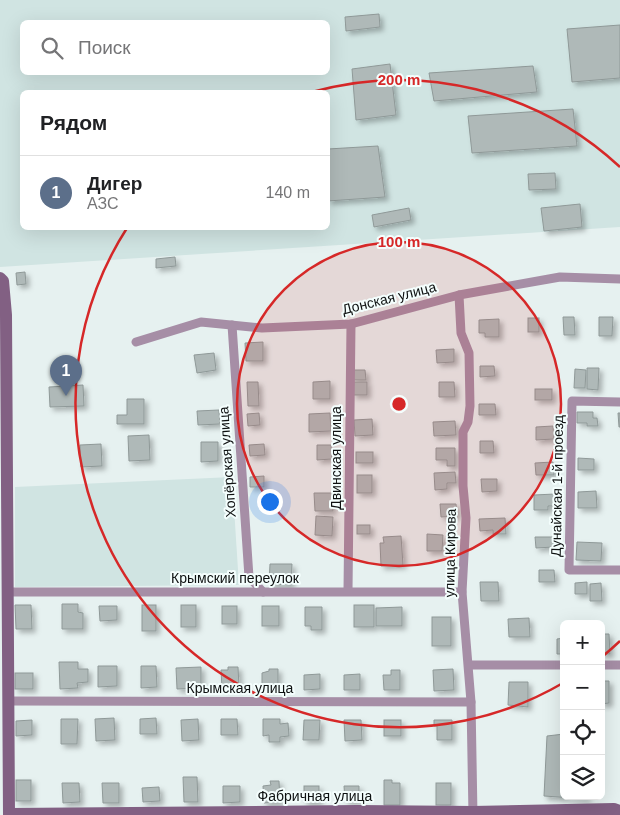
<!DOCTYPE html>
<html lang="ru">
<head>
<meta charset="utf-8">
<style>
	body { margin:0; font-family:Helvetica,sans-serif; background:#f2f2f2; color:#202124 }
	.controls { position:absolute; right:15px; bottom:15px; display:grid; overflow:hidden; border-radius:8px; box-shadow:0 5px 20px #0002 }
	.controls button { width:45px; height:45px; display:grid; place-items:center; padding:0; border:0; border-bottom:1px solid #e0e0e0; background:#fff; color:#202124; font:25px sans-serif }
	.you { position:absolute; left:269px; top:501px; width:18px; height:18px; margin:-12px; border:4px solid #fff; border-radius:50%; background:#1a73e8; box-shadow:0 0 0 8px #1a73e833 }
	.badge { display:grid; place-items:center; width:32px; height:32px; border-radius:50%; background:#9f3ea6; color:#fff; font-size:16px; font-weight:700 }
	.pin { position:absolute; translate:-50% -41px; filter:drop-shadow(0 1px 2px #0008) }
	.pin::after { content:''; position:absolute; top:26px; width:18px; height:15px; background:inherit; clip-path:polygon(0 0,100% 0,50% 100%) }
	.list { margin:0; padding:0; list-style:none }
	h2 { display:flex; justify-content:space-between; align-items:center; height:65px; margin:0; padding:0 20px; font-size:21px }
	h2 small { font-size:16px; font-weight:400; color:#757577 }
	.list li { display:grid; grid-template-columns:32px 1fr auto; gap:15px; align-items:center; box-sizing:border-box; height:75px; padding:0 20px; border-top:1px solid #e0e0e0 }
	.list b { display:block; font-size:19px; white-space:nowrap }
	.list p { margin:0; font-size:16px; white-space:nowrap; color:#757577 }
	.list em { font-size:16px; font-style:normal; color:#757577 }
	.icon { flex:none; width:28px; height:28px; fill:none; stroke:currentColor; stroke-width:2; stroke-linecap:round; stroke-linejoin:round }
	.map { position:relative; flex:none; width:620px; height:815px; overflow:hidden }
	.search { position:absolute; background:#fff; box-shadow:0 5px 20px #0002; left:20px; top:20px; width:310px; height:55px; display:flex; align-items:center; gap:12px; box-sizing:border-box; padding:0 18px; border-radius:8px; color:#757577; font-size:19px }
	.panel { position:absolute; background:#fff; box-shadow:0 5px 20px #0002; left:20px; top:90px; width:310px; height:140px; border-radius:8px }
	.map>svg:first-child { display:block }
	.built { fill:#d0e4e2; fill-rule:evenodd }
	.building { fill:#afb9b8; stroke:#8f9998; filter:url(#shadow) }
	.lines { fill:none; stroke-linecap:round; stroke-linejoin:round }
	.street { stroke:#a68ea6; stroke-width:9 }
	.secondary { stroke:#826083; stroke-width:12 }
	.ring { fill:none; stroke:#d62828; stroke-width:2.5 }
	.labels { text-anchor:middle; stroke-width:4; stroke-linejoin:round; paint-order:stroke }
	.street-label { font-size:14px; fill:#0d1010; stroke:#f4fefd }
	.centre { fill:#d62828; stroke:#f4fefd; stroke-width:2.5 }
	.ring-label { font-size:15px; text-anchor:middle; font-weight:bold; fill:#d62828; stroke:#f4fefd; stroke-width:4; stroke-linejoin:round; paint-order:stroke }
</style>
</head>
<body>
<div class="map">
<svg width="620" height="815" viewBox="0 0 620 815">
	<defs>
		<filter id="shadow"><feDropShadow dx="3.5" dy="3.5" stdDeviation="2.5" flood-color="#0004"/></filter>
	</defs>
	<rect width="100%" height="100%" fill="#e6f1f0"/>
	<g class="built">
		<path d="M0,0h620v227l-620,40zM22,22h306v50h-306zM22,92h306v136h-306z"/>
		<path d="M232,477l7,108 -224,2v-100z"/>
	</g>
	<g class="building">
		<path d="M379,14l1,13 -34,4 -1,-14z"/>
		<path d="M620,25v53l-48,4 -5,-53z"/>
		<path d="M390,64l6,51 -40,5 -4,-51z"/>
		<path d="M533,66l4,26 -103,9 -5,-28z"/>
		<path d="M573,109l4,37 -105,7 -4,-37z"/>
		<path d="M378,146l7,51 -57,4v-52z"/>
		<path d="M555,173l1,16 -27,1 -1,-16z"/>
		<path d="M580,204l2,23 -38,4 -3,-23z"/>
		<path d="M409,208l2,12 -37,7 -2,-12z"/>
		<path d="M175,257l1,9 -20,2v-9z"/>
		<path d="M25,272l1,12 -9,1 -1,-12z"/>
		<path d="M563,317h11l1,18h-11z"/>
		<path d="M599,317h14l-1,19h-13z"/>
		<rect x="528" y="318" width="11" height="14"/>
		<path d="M499,319v18h-14v-4h-6v-13z"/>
		<path d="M263,342v19h-17l-1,-18z"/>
		<path d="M454,349v13l-17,1 -1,-13z"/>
		<path d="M214,353l2,17 -19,3 -3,-18z"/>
		<path d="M480,366h14l1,10 -15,1z"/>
		<path d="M587,368h12l-1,22 -11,-1z"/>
		<path d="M575,369l11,1 -1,18h-11z"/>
		<path d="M353,370h12l1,10h-13z"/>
		<path d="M330,381v18h-17v-17z"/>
		<path d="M247,382h11l1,24h-11z"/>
		<rect x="353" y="382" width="14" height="13"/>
		<path d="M439,382h15l1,15h-16z"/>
		<path d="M83,385l1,21 -34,1 -1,-20z"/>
		<rect x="535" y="389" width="17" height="11"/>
		<path d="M127,399h17v25h-27v-9h10z"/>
		<path d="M479,404h16l1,11h-17z"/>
		<path d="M219,410l1,14 -22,1 -1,-14z"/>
		<path d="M577,412h16v6h4l1,8h-11v-3h-10z"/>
		<path d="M259,413l1,12 -12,1 -1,-12z"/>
		<path d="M330,413l1,18 -22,1v-18z"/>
		<path d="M618,413h2v14h-1z"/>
		<path d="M372,419l1,16 -18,1 -1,-16z"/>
		<path d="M455,421l1,14 -22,1 -1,-14z"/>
		<path d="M553,426l1,13 -18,1v-13z"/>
		<path d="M149,435l1,25 -21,1 -1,-25z"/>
		<path d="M480,441h13l1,12h-14z"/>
		<path d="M201,442h17v19l-17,1z"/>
		<path d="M101,444l1,22 -21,1 -1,-22z"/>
		<path d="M264,444l1,11 -15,1 -1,-11z"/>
		<path d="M317,445h14l1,14 -15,1z"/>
		<path d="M436,448h19v18h-8v-6h-11z"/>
		<rect x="356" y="452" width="17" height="11"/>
		<path d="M578,458l16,1v11h-16z"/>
		<path d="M553,462l1,13h-18l-1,-12z"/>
		<path d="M455,472l1,11h-9v6l-12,1 -1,-17z"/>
		<rect x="357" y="475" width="15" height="18"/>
		<path d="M264,476v11h-14v-10z"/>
		<path d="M481,479h16v12l-15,1z"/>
		<path d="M596,491l1,17h-19v-16z"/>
		<path d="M314,493h18l1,18h-18z"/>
		<path d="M555,494v12h-7v4h-14v-15z"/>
		<path d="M440,504h16l1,12 -16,1z"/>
		<path d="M316,516l17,1 -1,19 -17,-1z"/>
		<path d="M505,518l1,16h-13v-4l-13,1 -1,-12z"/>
		<rect x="357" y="525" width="13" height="9"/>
		<path d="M427,534l16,1 -1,16h-15z"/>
		<path d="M401,536l2,29 -22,1 -1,-23h4l-1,-6z"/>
		<path d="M535,537h19v10l-18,1z"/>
		<path d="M577,542l25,1 -1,18 -25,-1z"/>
		<path d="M270,564h22l-1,21 -22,-1z"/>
		<path d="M539,570h15l1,12h-16z"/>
		<path d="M480,582h18l1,19h-18z"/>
		<path d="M587,582v12h-12v-11z"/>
		<path d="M601,583l1,18h-12v-17z"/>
		<path d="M62,604h16v8l5,1v16h-21z"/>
		<path d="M15,605h16l1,24h-16z"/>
		<rect x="142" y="605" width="14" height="26"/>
		<rect x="181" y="605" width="15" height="22"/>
		<rect x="354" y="605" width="20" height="22"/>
		<path d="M99,606h18v14l-17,1z"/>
		<rect x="222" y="606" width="15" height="18"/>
		<rect x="262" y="606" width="17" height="20"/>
		<path d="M305,607h17v23h-11v-4h-6z"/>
		<path d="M402,607v19h-26v-18z"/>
		<rect x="432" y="617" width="19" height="29"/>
		<path d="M529,618l1,19h-21l-1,-18z"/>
		<path d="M601,634h8l1,20h-9z"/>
		<path d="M564,638v16h-7v-15z"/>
		<path d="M59,662h19v7h10v13l-11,1 1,5 -18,1z"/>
		<path d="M98,666h19v20l-19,1z"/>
		<path d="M141,666h15l1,21 -16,1z"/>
		<path d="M201,667v21l-24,1 -1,-21z"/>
		<path d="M228,667h10l1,20 -17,1 -1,-18h7z"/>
		<path d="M269,669h9v19l-16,1v-16l7,-2z"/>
		<path d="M453,669l1,21 -20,1 -1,-21z"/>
		<path d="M391,670h9v20h-16l-1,-15h8z"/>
		<rect x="15" y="673" width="18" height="16"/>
		<path d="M320,674v15l-16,1v-15z"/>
		<path d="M360,674v16h-16v-15z"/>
		<path d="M601,681h8v22l-8,1z"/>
		<path d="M509,682h19v25l-20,-2z"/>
		<path d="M114,718l1,22 -19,1 -1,-22z"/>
		<path d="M156,718l1,16h-17v-15z"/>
		<path d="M61,719h17l-1,25h-16z"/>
		<path d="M198,719l1,21 -17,1 -1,-21z"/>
		<path d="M221,719h16l1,16h-17z"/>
		<path d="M263,719h17v5l8,-1 1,13 -9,1v5h-11v-7l-6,1z"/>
		<path d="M32,720v15l-16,1v-15z"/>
		<path d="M304,720h16l-1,20h-16z"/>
		<path d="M344,720h17l1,20 -17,1z"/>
		<rect x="384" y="720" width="17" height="16"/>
		<path d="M434,720h18v20h-15v-14h-3z"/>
		<path d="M564,734v62h23v3l-43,-3 3,-60z"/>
		<path d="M183,777h14l1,25h-14z"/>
		<rect x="16" y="780" width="15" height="21"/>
		<path d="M384,780h8v3h8v22h-16z"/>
		<path d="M270,781h9l1,21 -16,1 -1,-17 8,-1z"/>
		<path d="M62,783h17l1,19 -17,1z"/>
		<path d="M102,783h17v20h-16z"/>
		<rect x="436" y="783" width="15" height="22"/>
		<path d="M223,786h17v16l-17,1z"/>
		<rect x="304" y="786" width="15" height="16"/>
		<path d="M344,786h15v15h-14z"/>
		<path d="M159,787l1,14 -17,1 -1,-14z"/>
	</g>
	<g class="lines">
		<g class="street">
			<path d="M459,295l2,38 8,20 1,53 -2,16 -5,10v54l3,32 -4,74 9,110 2,113"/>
			<path d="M232,325l17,252 14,15"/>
			<path d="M136,342l65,-20 61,6 89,-4 108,-29 101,-18 60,2"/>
			<path d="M620,402l-48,-1 -3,169h51"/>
			<path d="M348,591l3,-267"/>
			<path d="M8,592h454"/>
			<path d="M469,665h95"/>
			<path d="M601,665h19"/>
			<path d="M8,701l463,1"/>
		</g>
		<g class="secondary">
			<path d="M0,278l3,3 3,34 3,500"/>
			<path d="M9,814l349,-3 115,1 141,-3 6,2"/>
		</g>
	</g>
	<circle cx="399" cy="404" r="162" fill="#d62828" fill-opacity=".12"/>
	<g class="ring">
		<circle cx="399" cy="404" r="162"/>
		<path d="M620 641A324 324 0 0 1 603 656M563 683A324 324 0 0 1 127 228M312 92A324 324 0 0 1 620 167"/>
	</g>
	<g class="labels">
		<g class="street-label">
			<text transform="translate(389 298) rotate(-14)" y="5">Донская улица</text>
			<text transform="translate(336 458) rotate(-90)" y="5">Двинская улица</text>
			<text transform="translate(227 462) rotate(-94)" y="5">Хопёрская улица</text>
			<text transform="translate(557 486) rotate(-89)" y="5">Дунайская 1-й проезд</text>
			<text transform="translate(450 553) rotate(-89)" y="5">улица Кирова</text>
			<text x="235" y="583">Крымский переулок</text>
			<text x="240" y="693">Крымская улица</text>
			<text x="315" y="801">Фабричная улица</text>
		</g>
	</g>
	<circle cx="399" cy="404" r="8" class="centre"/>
	<g class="ring-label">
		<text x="399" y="85">200 m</text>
		<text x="399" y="247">100 m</text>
	</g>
</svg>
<div class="controls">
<button>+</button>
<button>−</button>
<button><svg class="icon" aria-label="locate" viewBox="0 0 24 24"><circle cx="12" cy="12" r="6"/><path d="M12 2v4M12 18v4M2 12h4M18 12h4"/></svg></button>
<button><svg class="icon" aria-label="layers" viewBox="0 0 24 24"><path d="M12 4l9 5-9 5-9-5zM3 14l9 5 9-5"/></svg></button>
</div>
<div class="you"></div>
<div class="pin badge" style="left:66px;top:396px;background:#5c6f8a">1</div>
<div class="search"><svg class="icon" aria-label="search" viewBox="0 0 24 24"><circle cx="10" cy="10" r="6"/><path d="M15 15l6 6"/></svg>Поиск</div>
<section class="panel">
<h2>Рядом<small></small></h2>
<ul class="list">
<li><span class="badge" style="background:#5c6f8a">1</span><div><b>Дигер</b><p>АЗС</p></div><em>140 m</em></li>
</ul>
</section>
</div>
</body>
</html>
